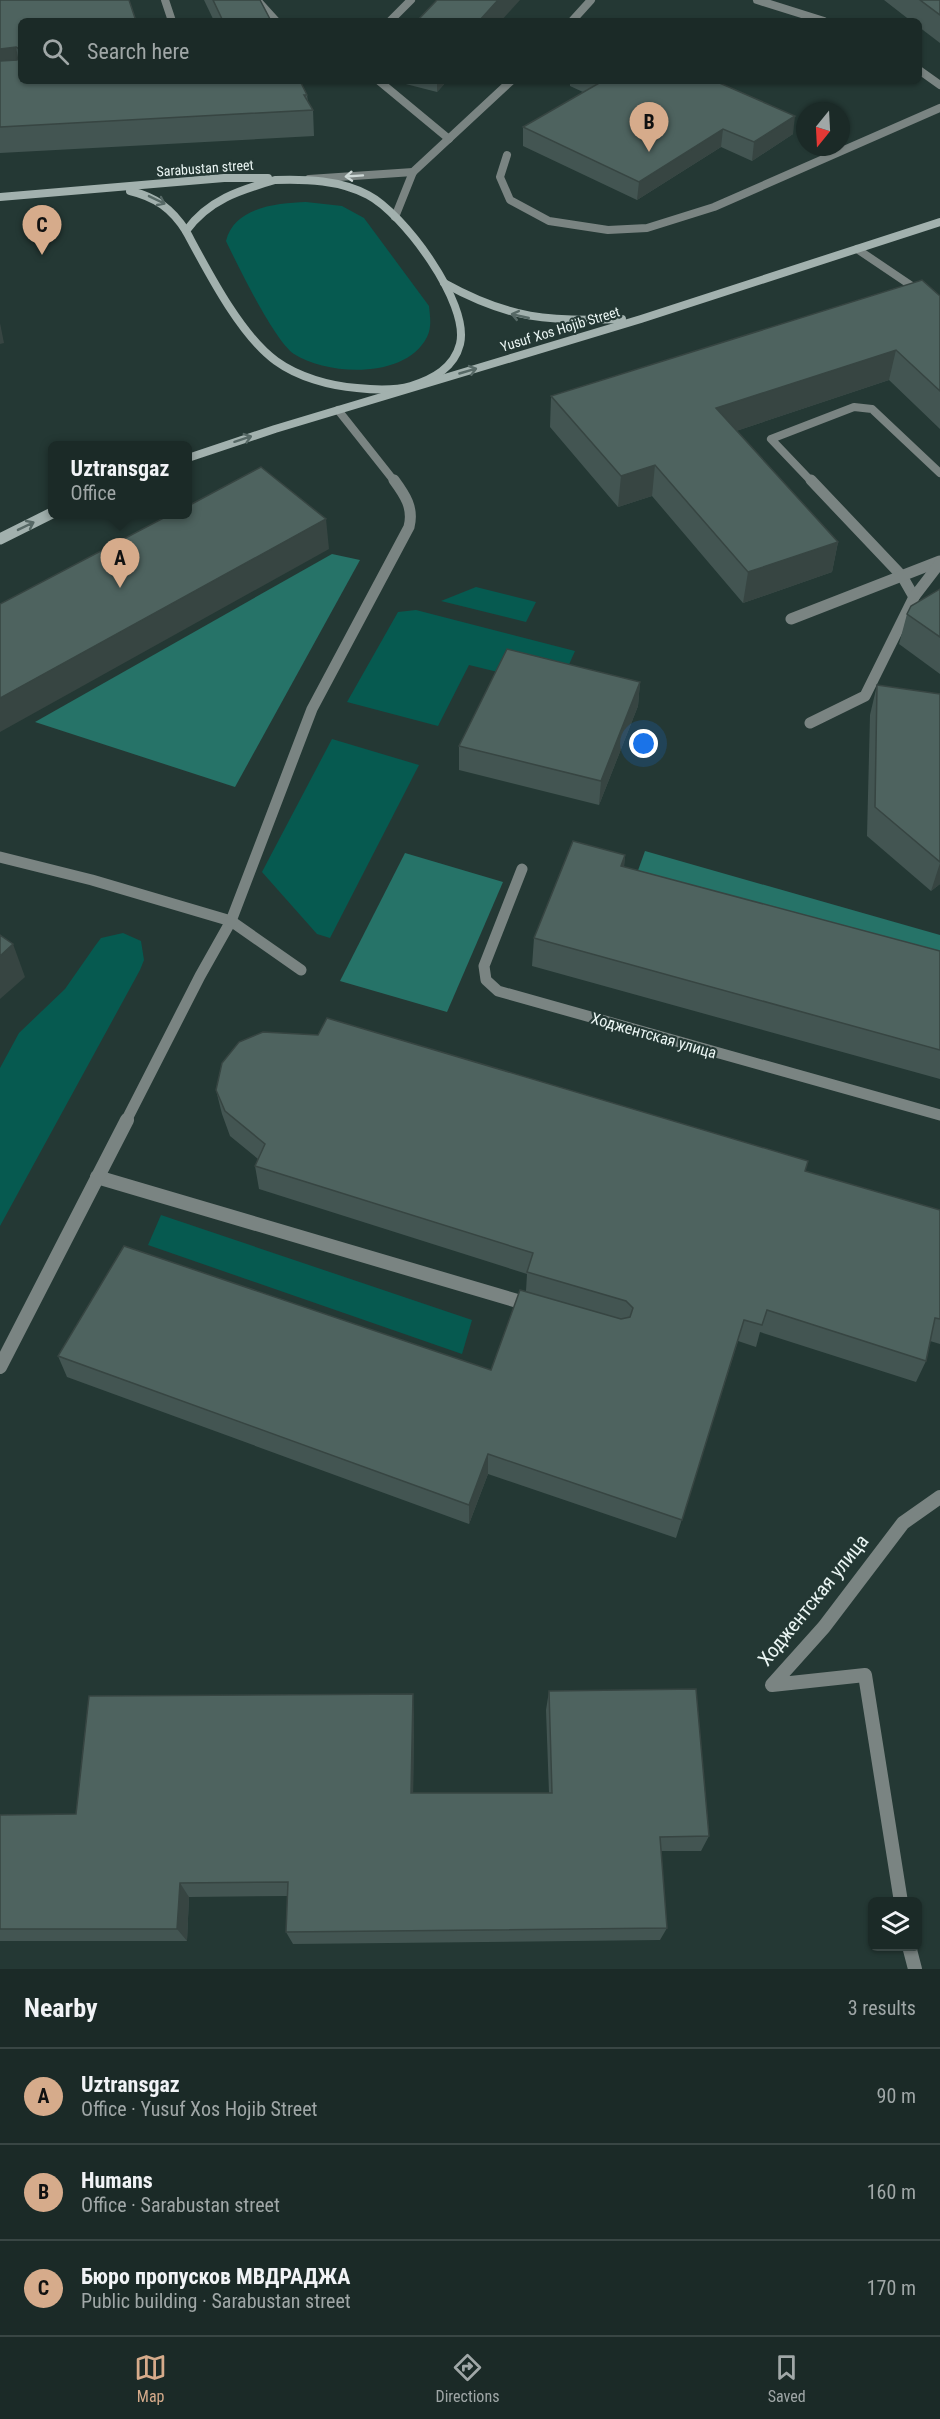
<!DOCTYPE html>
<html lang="en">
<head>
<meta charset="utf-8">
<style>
	body { margin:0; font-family:"Roboto Condensed",sans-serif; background:#283633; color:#f1f3f6 }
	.controls { position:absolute; right:18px; bottom:18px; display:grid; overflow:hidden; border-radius:9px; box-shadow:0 2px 4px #0004 }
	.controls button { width:54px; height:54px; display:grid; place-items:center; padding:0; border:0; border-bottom:2px solid #394644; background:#1b2a27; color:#f1f3f6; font:30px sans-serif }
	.compass { position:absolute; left:796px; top:102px; width:54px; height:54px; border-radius:50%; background:#1b2a27; box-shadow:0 2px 4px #0004; rotate:198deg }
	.you { position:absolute; left:644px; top:744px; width:21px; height:21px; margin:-15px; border:4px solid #fff; border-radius:50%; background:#1a73e8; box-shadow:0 0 0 9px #1a73e833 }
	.badge { display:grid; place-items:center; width:39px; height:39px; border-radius:50%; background:#d6ab8b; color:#111; font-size:20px; font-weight:700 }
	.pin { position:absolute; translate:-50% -50px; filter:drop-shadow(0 2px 3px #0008) }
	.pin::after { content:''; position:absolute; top:32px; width:21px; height:18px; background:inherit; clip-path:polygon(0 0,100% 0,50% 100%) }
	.popup { position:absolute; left:48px; top:441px; width:144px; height:78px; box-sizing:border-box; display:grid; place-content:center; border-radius:9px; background:#1b2a27; filter:drop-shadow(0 2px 4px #0005); font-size:20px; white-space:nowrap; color:#a0a7a7 }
	.popup b { font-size:22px; color:#f1f3f6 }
	.popup::after { content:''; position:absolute; left:50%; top:100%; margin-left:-12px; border:12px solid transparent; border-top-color:#1b2a27 }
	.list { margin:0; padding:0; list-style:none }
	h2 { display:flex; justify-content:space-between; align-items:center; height:78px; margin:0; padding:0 24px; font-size:26px }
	h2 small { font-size:20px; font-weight:400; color:#a0a7a7 }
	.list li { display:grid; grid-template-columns:39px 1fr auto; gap:18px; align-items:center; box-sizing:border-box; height:96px; padding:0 24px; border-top:2px solid #394644 }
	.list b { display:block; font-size:22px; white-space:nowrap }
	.list p { margin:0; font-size:20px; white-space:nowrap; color:#a0a7a7 }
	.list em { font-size:20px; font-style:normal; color:#a0a7a7 }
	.icon { flex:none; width:33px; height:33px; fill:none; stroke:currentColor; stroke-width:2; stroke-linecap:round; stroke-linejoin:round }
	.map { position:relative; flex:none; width:940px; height:1969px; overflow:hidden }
	.search { position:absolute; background:#1b2a27; box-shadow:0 2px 4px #0004; left:18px; right:18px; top:18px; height:66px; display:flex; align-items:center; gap:15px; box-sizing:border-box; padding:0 21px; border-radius:9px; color:#a0a7a7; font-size:22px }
	.sheet { height:366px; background:#1b2a27 }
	nav { display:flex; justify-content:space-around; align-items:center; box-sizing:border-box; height:84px; border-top:2px solid #394644; background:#1b2a27; font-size:16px; color:#a0a7a7 }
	nav a { display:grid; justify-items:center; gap:3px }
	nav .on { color:#d6ab8b }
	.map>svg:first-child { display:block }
	.green { fill:#065a50 }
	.forest { fill:#267368 }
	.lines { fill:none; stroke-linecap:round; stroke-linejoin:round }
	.service-far2 { stroke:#7a8482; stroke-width:8 }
	.service-far1 { stroke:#7a8482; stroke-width:11 }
	.service { stroke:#7a8482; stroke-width:14 }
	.minor { stroke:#7a8482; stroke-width:8 }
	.secondary-far1 { stroke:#a2b1ae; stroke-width:8 }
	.secondary { stroke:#a2b1ae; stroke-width:11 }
	.wall { fill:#435552 }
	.shaded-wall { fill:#374542 }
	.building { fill:#4e635f; stroke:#374542; stroke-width:1.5 }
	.oneway { stroke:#ced9d7 }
	.oneway2 { stroke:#566865 }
	.labels { text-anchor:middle; stroke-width:4.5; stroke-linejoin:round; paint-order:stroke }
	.far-street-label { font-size:14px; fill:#eaf5f3; stroke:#243834 }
	.street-label { font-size:16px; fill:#eaf5f3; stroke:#243834 }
	.near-street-label { font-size:20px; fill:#eaf5f3; stroke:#243834 }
</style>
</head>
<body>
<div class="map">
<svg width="940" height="1969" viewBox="0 0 940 1969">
	<rect width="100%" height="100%" fill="#243834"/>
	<g class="green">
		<path d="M306,202l36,4 22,12 65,88c1,11 3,21 -2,31 -21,42 -99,39 -133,17 -20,-14 -56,-88 -68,-113 8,-34 51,-38 80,-39z"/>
		<path d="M476,587l60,15 -10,20 -85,-21z"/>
		<path d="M416,610l159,41 -16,36 -90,-22 -31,61 -91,-24 51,-90z"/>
		<path d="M332,739l87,26 -89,173 -13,-4 -55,-62z"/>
		<path d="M123,933l18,8 3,19 -4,10 -140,256v-158l19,-35 46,-44 30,-43 6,-8z"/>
		<path d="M161,1215l311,105 -10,34 -314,-109z"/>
	</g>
	<g class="forest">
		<path d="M332,554l28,6 -125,227 -200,-65z"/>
		<path d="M645,851l295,84v24l-304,-83z"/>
		<path d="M405,853l98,29 -56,130 -107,-31z"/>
	</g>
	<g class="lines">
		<g class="service-far2">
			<path d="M165,0l7,21"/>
			<path d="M257,0l19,21"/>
			<path d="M390,21l21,-21"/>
			<path d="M379,81l70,58"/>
			<path d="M507,155l-7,22 10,23 39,21 59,9 39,-2 67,-21 226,-99"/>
			<path d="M338,410l57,72"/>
			<path d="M812,482l-41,-43 83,-32 18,2 68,64"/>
		</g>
		<g class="service-far1">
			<path d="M811,480l91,96 12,21"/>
			<path d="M791,619l149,-58"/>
			<path d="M810,723l55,-27 49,-99 26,-34"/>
			<path d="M0,857l92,23 139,41 70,49"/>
			<path d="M522,869l-38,97 2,14 12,11 442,124"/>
			<path d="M126,1121l74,-145 31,-55 81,-212 97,-182c5,-19 -4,-32 -15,-47"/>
		</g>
		<g class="service">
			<path d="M97,1177l434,128"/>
			<path d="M0,1367l127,-247"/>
			<path d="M901,1902l-36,-227 -93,10 52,-58 79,-104 37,-26"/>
			<path d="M909,1946l6,23"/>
		</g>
		<g class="minor">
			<path d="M757,0l67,21"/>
			<path d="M572,21l19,-21"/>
			<path d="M919,70l21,15"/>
			<path d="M309,179l104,-7"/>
			<path d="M395,217l18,-45 98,-91"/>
			<path d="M857,249l83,56"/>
		</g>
		<g class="secondary-far1">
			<path d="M275,180c31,-1 65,0 93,15 35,18 102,108 92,149 -6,24 -27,35 -49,42 -17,5 -36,4 -54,2 -27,-2 -59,-11 -81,-27 -36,-26 -69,-91 -90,-130 22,-31 54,-41 89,-51z"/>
			<path d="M130,191c26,6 42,18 56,40"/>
			<path d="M0,197l224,-19h44"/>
			<path d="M444,283c65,36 105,39 178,36"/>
			<path d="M188,458l87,-29 366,-110 299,-97"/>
		</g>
		<path class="secondary" d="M0,539l52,-26"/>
	</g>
	<g class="wall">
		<path d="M0,0l21,21v60l286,14 1,7 5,8 1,26 -314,17z"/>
		<path d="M204,0h56l11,21h-57z"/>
		<path d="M884,0h56v43l-21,-16v-6h-8z"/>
		<path d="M394,81h53l-10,11z"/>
		<path d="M570,81h145l78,53 -41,27 -31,-14 -84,53 -114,-54v-19l60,-35 -13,-6z"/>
		<path d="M940,296v133l-51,-49 -153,51 102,111 -6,30 -89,31 -91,-107 -34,11 -68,-80 1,-31z"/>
		<path d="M940,589v85l-41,-30 8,-30z"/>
		<path d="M640,682l-2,24 -39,99 -140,-35v-24z"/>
		<path d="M877,685l63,9v190l-9,7 -64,-55 3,-121z"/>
		<path d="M625,855l-1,12 316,84v128l-408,-113 2,-28z"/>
		<path d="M216,1090l589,81 135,39v134l-10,-3 -4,20 -10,21 -156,-50 -4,15 -18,-6 -62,197 -188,-64 -19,50 -402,-147 -9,-21 433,14 35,-79 1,-17 -268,-85 -4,-23 3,-7 -28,-23 -8,-22z"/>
		<path d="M549,1691l160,145 -8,15h-40l6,77 -7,12 -367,4 -7,-12 2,-36 -99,1 -2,44h-187v-126l76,-1 338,-101 -1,80h136l-3,-83z"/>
	</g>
	<g class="shaded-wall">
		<path d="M498,0h22l-19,21h-22z"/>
		<path d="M16,47l5,26 -21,2v-26z"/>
		<path d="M437,81h10l-10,11z"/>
		<path d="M795,116l-2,18 -41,27 2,-19z"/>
		<path d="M723,129l-2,18 -84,53 2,-18z"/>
		<path d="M0,323l4,20 -4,1z"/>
		<path d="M896,350l-7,30 -177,59 4,-31z"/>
		<path d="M655,465l-3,31 -34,11 3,-31z"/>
		<path d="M326,519l3,30 -329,183v-34z"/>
		<path d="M838,542l-6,30 -89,31 5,-31z"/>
		<path d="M640,682l-2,24 -39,99 2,-24z"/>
		<path d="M625,855l-3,29 -1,-18z"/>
		<path d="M940,863v21l-9,7z"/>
		<path d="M13,944l12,33 -25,22v-43z"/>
		<path d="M488,1454v20l-19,50v-19z"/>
		<path d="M413,1694l1,19 -1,96 -2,-16z"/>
		<path d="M180,1883l9,14 -2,44 -10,-12z"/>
	</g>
	<g class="building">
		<path d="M0,0h129l7,21h-115v29l-5,-3 -16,2z"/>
		<path d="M213,0h47l11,21h-48z"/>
		<path d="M437,0h61l-19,21h-62z"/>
		<path d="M920,0h20v15z"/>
		<path d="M21,55v26h279l7,14h-3l9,15 -313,17v-66l17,-1z"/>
		<path d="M599,81h116l80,35 -41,26 -31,-13 -84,53 -116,-55 78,-45z"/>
		<path d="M922,280l18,16v95l-44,-41 -180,58 122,134 -90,30 -93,-107 -34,11 -70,-80z"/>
		<path d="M261,467l65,52 -326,179v-94l171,-90h17v-8z"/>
		<path d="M940,589v48l-33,-23 4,-8z"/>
		<path d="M507,649l133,33 -39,99 -142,-35z"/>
		<path d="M877,685l63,9v168l-65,-55z"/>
		<path d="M573,841l52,14 -4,11 319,85v99l-406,-112z"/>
		<path d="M0,935l13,9 -13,12z"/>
		<path d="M327,1018l481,143 -3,10 135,39v109l-5,-1 -9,43 -159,-51 -5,15 -18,-5 -62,200 -194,-66 -19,51 -411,-149 66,-110 367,124 29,-80 101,29 9,-2 3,-9 -7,-7 -99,-29 6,-19 -278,-87 10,-22 -40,-33 -9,-21 6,-27 17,-21 24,-10 55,3z"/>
		<path d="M696,1689l13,147 -49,1 7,91 -381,4 2,-50 -108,1 -3,46h-177v-114l76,-1 13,-118 324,-2 -2,99h141l-3,-102z"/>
	</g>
	<defs><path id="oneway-shaft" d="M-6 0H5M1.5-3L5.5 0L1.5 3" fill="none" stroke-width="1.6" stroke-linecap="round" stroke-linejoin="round" transform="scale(1.5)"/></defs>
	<use class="oneway" href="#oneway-shaft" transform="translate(354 176) rotate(176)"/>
	<g class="oneway2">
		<use href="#oneway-shaft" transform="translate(157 200) rotate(26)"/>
		<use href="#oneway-shaft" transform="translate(520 316) rotate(-167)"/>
		<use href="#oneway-shaft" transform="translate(468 371) rotate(-16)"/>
		<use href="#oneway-shaft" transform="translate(243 439) rotate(-18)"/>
		<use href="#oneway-shaft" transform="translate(26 526) rotate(-26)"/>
	</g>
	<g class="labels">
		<g class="far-street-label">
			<text transform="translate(205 168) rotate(-4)" y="5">Sarabustan street</text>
			<text transform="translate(560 329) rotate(-17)" y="5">Yusuf Xos Hojib Street</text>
		</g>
		<g class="street-label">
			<text transform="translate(654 1035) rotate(16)" y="6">Ходжентская улица</text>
		</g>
		<g class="near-street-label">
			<text transform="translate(813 1600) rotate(-51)" y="7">Ходжентская улица</text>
		</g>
	</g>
</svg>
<div class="controls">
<button><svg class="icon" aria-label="layers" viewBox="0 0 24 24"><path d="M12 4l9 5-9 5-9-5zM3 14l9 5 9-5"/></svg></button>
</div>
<svg class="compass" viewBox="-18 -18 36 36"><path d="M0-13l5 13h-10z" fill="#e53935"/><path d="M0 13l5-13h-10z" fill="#a0a7a7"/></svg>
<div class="you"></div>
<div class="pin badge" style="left:120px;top:588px">A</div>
<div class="popup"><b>Uztransgaz</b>Office</div>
<div class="pin badge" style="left:649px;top:152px">B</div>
<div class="pin badge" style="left:42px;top:255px">C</div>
<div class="search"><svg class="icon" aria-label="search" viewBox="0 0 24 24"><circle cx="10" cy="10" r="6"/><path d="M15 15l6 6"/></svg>Search here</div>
</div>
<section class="sheet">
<h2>Nearby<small>3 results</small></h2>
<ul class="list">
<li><span class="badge">A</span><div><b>Uztransgaz</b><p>Office · Yusuf Xos Hojib Street</p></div><em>90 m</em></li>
<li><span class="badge">B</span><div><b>Humans</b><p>Office · Sarabustan street</p></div><em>160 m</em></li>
<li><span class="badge">C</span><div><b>Бюро пропусков МВДРАДЖА</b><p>Public building · Sarabustan street</p></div><em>170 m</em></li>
</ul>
</section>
<nav>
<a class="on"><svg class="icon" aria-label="map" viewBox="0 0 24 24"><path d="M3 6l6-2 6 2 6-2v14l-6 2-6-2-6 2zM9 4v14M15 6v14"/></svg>Map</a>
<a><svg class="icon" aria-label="directions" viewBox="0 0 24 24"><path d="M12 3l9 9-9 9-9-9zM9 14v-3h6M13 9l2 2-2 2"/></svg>Directions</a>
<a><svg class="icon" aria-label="saved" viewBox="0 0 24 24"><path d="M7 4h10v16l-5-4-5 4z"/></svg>Saved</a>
</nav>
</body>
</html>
